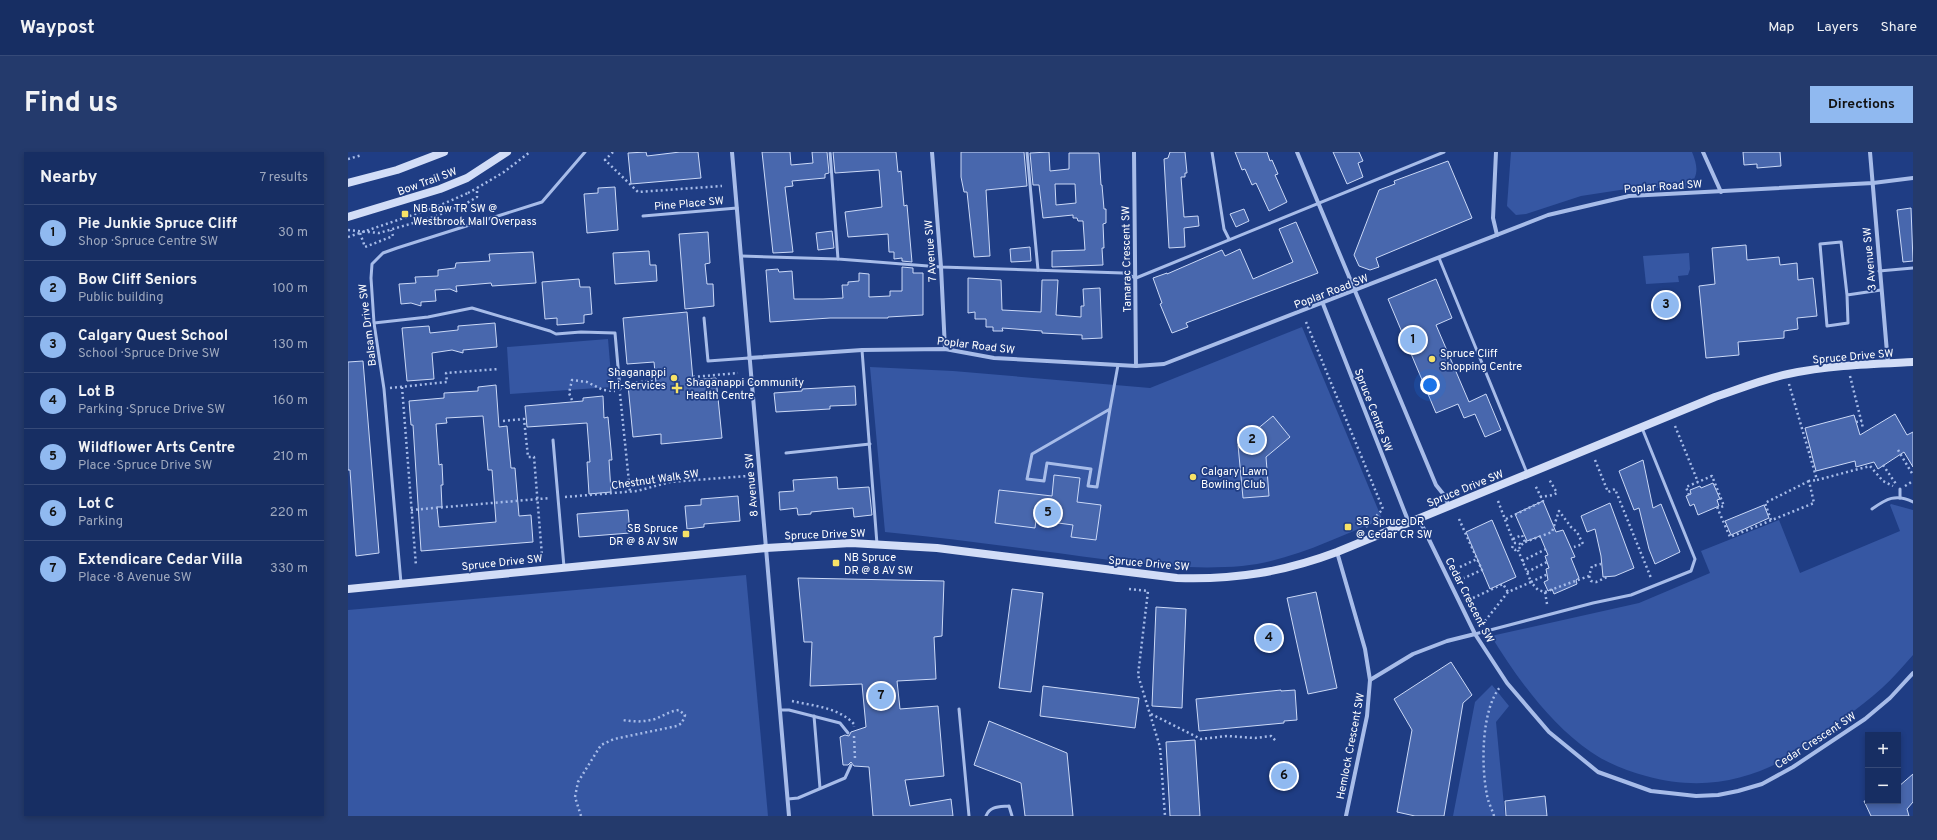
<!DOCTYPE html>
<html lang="en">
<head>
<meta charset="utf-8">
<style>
	body { margin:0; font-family:Overpass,sans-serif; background:#243a6c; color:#f1f3f6 }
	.controls { position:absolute; right:12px; bottom:12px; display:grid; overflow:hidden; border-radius:0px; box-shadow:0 2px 6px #0003 }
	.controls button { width:36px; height:36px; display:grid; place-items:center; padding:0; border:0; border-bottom:1px solid #364a78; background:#172e63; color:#f1f3f6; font:20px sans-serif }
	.you { position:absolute; left:1082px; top:233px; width:14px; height:14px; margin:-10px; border:3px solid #fff; border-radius:50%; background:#1a73e8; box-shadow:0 0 0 6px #1a73e833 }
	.badge { display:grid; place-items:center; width:26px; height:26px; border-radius:50%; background:#90b9f0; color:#111; font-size:13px; font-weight:700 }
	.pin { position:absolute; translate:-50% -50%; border:2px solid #fff; box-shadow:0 1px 4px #0006 }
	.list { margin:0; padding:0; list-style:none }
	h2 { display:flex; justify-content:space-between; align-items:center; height:52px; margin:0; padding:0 16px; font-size:17px }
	h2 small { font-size:13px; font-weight:400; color:#9ea8be }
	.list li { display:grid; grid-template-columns:26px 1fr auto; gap:12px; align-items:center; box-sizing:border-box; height:56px; padding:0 16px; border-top:1px solid #364a78 }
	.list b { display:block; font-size:15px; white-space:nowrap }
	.list p { margin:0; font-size:13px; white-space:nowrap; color:#9ea8be }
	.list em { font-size:13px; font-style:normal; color:#9ea8be }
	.map { position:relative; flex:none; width:1565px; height:664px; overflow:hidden; border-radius:0px }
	header { display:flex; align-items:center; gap:24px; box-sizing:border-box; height:56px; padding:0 20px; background:#172e63; border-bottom:1px solid #364a78 }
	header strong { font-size:19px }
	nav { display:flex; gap:22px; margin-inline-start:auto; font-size:14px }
	.intro { display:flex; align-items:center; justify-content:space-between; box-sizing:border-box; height:96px; padding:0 24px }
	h1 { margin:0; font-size:28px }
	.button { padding:10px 18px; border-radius:0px; background:#90b9f0; color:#111; font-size:14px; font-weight:700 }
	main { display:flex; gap:24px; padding:0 24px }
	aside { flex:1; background:#172e63; border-radius:0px; box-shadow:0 2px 6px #0003 }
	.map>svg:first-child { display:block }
	.green { fill:#3657a3 }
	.building { fill:#4867ad; stroke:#cbd9f7; fill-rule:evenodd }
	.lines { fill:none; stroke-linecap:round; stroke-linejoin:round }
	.path { stroke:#a7bce9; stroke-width:2.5; stroke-dasharray:2 3; stroke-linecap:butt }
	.lane { stroke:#a7bce9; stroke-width:3 }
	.street { stroke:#a7bce9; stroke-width:4 }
	.secondary { stroke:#d2ddf7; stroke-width:8 }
	.path-bridge { stroke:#a7bce9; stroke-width:2.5; stroke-dasharray:2 3; stroke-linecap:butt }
	.poi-dot { fill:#f7e267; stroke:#1f3d84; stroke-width:1.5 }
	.labels { text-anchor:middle; stroke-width:3.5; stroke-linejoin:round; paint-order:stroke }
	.street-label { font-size:11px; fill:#fff; stroke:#1f3d84 }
	.poi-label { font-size:11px; fill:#fff; stroke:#1f3d84; text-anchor:start }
</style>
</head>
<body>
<header>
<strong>Waypost</strong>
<nav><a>Map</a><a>Layers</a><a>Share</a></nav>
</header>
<div class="intro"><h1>Find us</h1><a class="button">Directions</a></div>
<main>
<aside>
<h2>Nearby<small>7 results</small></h2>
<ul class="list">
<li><span class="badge">1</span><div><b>Pie Junkie Spruce Cliff</b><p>Shop · Spruce Centre SW</p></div><em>30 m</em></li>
<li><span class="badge">2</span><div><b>Bow Cliff Seniors</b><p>Public building</p></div><em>100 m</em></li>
<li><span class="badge">3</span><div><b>Calgary Quest School</b><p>School · Spruce Drive SW</p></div><em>130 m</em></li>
<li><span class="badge">4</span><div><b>Lot B</b><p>Parking · Spruce Drive SW</p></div><em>160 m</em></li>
<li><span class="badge">5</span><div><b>Wildflower Arts Centre</b><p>Place · Spruce Drive SW</p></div><em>210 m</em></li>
<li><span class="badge">6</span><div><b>Lot C</b><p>Parking</p></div><em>220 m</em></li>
<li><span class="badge">7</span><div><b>Extendicare Cedar Villa</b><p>Place · 8 Avenue SW</p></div><em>330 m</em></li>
</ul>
</aside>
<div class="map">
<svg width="1565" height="664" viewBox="0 0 1565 664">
	<rect width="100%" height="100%" fill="#1f3d84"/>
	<g class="green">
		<path d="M1163,0h181c6,15 7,23 -4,36h-55l-52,8 -55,18 -10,1 -9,-9z"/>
		<path d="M1341,101l1,16 -2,6 -10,1 1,6 -33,2 -3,-28z"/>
		<path d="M954,175l80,192c-44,18 -91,42 -140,47 -58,5 -119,-4 -177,-12 -60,-8 -120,-16 -180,-22l-15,-165 83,4 197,17z"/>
		<path d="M260,187l4,48 -102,7 -3,-47z"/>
		<path d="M1543,352l22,6v145c-10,11 -20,23 -31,33 -12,11 -25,20 -37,30 -60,49 -120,80 -199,58 -19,-5 -39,-13 -55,-24 -41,-28 -74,-74 -100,-116l148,-33 71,-30 -9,-22 78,-31 21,53 100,-42 -10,-26z"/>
		<path d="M398,423l22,241h-420v-206z"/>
		<path d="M1144,533l17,21 -13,16 9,94h-52l22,-114z"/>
	</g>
	<g class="building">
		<path d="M298,0l1,4 33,-4h18l3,26 -70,6 -3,-31z"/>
		<path d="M414,0h28l1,13 22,-2 -1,-11h15l2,21 -4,1v4l-33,3 1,5 -8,1 8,65 -20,1z"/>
		<path d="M485,0h63l2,20 3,-1 3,35 3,-1 5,57 -10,-1v-3l-8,1v-7h-5l-1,-18 -40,3 -3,-25 37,-5 -3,-37 -44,3z"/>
		<path d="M613,0h63l3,34 -41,4 4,66 -16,1 -7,-65h-3l-3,-15z"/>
		<path d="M701,0l1,19 19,-2v-16h30l2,32h1l2,24h2v14l-3,1 1,24h-2l1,17 -51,2v-16l33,-1 -2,-29h-5l-1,-3h-4v-3l-30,3 -4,-33h-6l-3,-32zM707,32h20l1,19 -20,2z"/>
		<path d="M822,0h15l2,21h-2v4h-4l3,40 14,-1 1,10 -15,2 1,19 -16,1 -5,-89 4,-1z"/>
		<path d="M887,0h32l3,9 2,-1 6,14 -3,1 12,27 -18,9 -13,-28 -4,2 -7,-16 -3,1z"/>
		<path d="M985,0h26l4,9 -5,2 5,14 -16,7z"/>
		<path d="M1395,0h37l1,14 -24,2v-4l-13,1z"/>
		<path d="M1100,9l24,57 -96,40 3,9 -9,3 -11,-4 -5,-11 25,-65 16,-6 -1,-3z"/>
		<path d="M267,35l3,43 -31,3 -3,-39 14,-1v-5z"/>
		<path d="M1563,56l2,53 -10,1 -6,-52z"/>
		<path d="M896,57l5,12 -13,6 -6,-13z"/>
		<path d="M948,70l22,51 -132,50 2,4 -16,6 -12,-29 2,-1 -9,-25 14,-5v1l55,-24 3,6 15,-7 13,30 40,-17 -14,-33z"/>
		<path d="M484,79l2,17 -16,2 -2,-17z"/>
		<path d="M360,80l2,31 -5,1 2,20h6l1,22 -29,3 -6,-75z"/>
		<path d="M1398,93l1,15 32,-3 1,8 17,-2 1,17 15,-2 4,38 -20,2 1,11 -14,2v7l-46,4 1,13 -33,3 -7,-72 16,-2 -3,-36z"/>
		<path d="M682,95l1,14 -20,1 -1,-13z"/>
		<path d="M301,99l1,14h6l1,16 -42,3 -2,-31z"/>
		<path d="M185,100l3,31 -44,3 -1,-3 -35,3 1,6 -7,-3 -15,1 1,11 -15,1v4l-10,-3 -10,1 -2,-20 17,-1 -1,-6 23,-1v-6l17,-2 1,-5 34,-2 -1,-7z"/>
		<path d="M554,115l11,1v5h10v42l-35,2v1h-58l-60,4 -4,-52 12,-1 1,3 13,-1 2,28h29l20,-1 -1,-13h6v-3l11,-1v-8l10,1v23l21,-1v-5h12z"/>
		<path d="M620,126l33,2 1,30 39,2 1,-32h16l-2,35 25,2v-11h3l-1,-17 17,-1 2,50 -20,1v-4l-40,-2v-2l-40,-3 1,3h-10v-4h-7v-8h-11v-7l-7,1z"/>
		<path d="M231,127l1,8h10l2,27 -8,1v8l-27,2v-7l-12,1 -3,-37z"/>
		<path d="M1088,127l16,39 -16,7 33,77 17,-8 15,36 -16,7 -10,-23 -11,4 -6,-14 -22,9 -48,-114z"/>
		<path d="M339,160l6,68 23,-2 6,60 -61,6v-10l-28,3 -5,-52 28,-2 -2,-21 -27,2 -4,-46z"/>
		<path d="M147,171l2,24 -34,3v3l-11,-3 -20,3 2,26 -27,2 -5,-53 27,-2 1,7 28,-3v-4z"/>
		<path d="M15,209l16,192 -23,3 -6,-86h-2v-108z"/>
		<path d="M148,233l3,42 8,-1 4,42h4l4,48 12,-1 2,27 -112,9 -8,-126h-2l-2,-24 35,-3v-5l34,-2v-4zM135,264l5,54h4l4,52 -57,5 -2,-20h5l-1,-22h2l-1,-21 -3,1 -3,-41 11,-1 -1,-5z"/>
		<path d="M507,234l1,19 -26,1v3l-54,3 -2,-19 28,-2v-2z"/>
		<path d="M255,244l1,22 4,-1 4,43h-3l2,32 -22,2 -2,-32h3l-3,-39 -60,4 -2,-21 58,-5v-3z"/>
		<path d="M1547,262l12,21 6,-3v35l-9,-15 -26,17 -4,-7 -18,5 -1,-6 -39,10 -11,-43 49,-13 6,20z"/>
		<path d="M925,264l17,21 -24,20 3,39 -26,2 -5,-53z"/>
		<path d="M1295,308l10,48 8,-4 19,48 -25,12 -6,-15 -10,-41 -5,2 -15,-39z"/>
		<path d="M706,323l26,3 -3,24 24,3 -5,35 -25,-3 2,-12 -37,-5 -1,8 -40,-5 4,-33 53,6z"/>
		<path d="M489,325l1,12 31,-2 3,28 -18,2 -1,-9 -42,4v2l-13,1 -1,-7 -17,2 -1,-18 15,-1 -1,-11z"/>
		<path d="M1365,331l7,16 -3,1 2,6 -21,9 -4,-11 -4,2 -4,-10 5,-2 -1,-4 10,-4 1,2z"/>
		<path d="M390,344l2,25 -36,3v3l-17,2 -2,-23 16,-1v-6z"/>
		<path d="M1195,349l13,31 7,-2 12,27 -4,1 8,20 -3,2 1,4 -23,10 -2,-5 -4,2 -4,-9 4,-2 -2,-11 3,-1 -4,-12 3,-1 -8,-19 -13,5 -12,-27z"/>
		<path d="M1262,351l24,65 -19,8 -12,1 -2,-21 -6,-27 -8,3 -6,-16z"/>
		<path d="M1416,353l5,13 -38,17 -6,-14z"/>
		<path d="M280,358l2,23 -51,4 -2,-23z"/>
		<path d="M1144,368l24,57 -26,12 -24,-57z"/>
		<path d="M450,426l146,3 -2,55 -8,1 2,42 -39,2 3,28 38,-3 6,70 -39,4 5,26 41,-7 2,17h-80l-4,-49 -15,-1 -3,-4 -3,3h-5l-3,-28 5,-2 4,1 2,-4 15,-5 -4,-43 -52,2 2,-44h-8z"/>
		<path d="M664,437l31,4 -12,99 -32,-4z"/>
		<path d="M968,440l21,96 -29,6 -21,-96z"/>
		<path d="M808,455l30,2 -4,99 -30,-2z"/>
		<path d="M1103,510l21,33 -9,8 -19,113h-29l-18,-4 15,-82 -18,-31z"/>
		<path d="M695,534l96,12 -4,30 -95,-12z"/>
		<path d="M933,538v1l14,-1 2,30 -13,1v2l-85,8 -3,-32z"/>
		<path d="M641,569l78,32 6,63h-48l-4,-33 -47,-18z"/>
		<path d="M847,588l5,76h-30l-4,-74z"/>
		<path d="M1565,622v28l-6,7 2,7h-38l-7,-15h34v-14z"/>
		<path d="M1197,644l2,20h-41l-1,-15z"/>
	</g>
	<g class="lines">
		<g class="path">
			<path d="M265,0l-8,8 33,32 84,-6"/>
			<path d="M0,7l14,-4"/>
			<path d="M120,41l9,-5"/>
			<path d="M0,78l31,3 55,-16 33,-14 10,-6v-9l27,-16 26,-20"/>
			<path d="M12,81l5,14 28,-11 -2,-6"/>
			<path d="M958,170l77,187 -17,18"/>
			<path d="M1502,224l13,52"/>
			<path d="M345,225l45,-4"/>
			<path d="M278,232l29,-4"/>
			<path d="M1441,232l28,96 53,-14 13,15 10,5"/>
			<path d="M54,235l14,179"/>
			<path d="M42,236l57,-6 -1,-9 53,-4"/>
			<path d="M272,242l10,98"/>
			<path d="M224,248l-3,-7 3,-13 15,2 16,8 12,1"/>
			<path d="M155,269l21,-2 4,38h6l8,99"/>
			<path d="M1508,270l6,-1"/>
			<path d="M1327,274l23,56"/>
			<path d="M1550,298l15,25"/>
			<path d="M1247,308l13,32 7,-3 36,89"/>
			<path d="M1535,313l13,19"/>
			<path d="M1557,334l8,-5"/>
			<path d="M1341,343l-3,-8 26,-11 12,30 -6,2"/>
			<path d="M217,345l72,-6 33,-9 77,-6"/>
			<path d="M1192,345l13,-2 4,-2 -8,-14"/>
			<path d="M1150,349l16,42h5l2,2 -2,4 -4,1 -3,-2 2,-5"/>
			<path d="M1369,355l13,30 84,-34 -5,-22 8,-1"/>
			<path d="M63,358l139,-12"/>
			<path d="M1111,367l23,51 -18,8"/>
			<path d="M1158,367l37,-18 -8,-16"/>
			<path d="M1423,368l-6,-17 44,-22"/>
			<path d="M1165,387l9,-4 3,7 -4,3"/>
			<path d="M1177,390l27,-10 7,-21 12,16 6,5 6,12 -9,3"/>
			<path d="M1174,409l24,-12"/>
			<path d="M1112,415l17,-8"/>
			<path d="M1179,420l20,-10"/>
			<path d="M1241,424l2,5 5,1 11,-5"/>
			<path d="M781,437l19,2 -10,84 22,72 5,69"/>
			<path d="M1197,440l44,-16 3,-10 9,-2"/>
			<path d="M1125,446l30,-14 5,8"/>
			<path d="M1199,452l-2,-12 -7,-2 -7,-8 17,-8"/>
			<path d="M1137,469l23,-29 23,-10 -13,-32"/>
			<path d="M444,549c21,5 46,6 62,23v3"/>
			<path d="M803,562l50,25 26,-3 28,2 16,-2 6,6"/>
			<path d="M506,584l1,23"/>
			<path d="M233,664l-6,-19 3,-15 23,-37 13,-6 63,-13 5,-3 3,-8 -6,-5c-9,1 -16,6 -24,9 -11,3 -21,3 -32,1"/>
			<path d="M1146,664c-2,-7 -6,-14 -7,-21 -6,-28 -6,-87 14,-109"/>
		</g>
		<g class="lane">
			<path d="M482,0l8,107 103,8 182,6 13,5 308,-126"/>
			<path d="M679,0l11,118"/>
			<path d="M864,0l12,77 5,10"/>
			<path d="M295,64l94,-8"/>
			<path d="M393,104l97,3"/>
			<path d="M1091,106l88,215"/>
			<path d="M1531,119l34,-3"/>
			<path d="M1499,143l1,28 -21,3 -7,-82 21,-2 6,53 34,-5"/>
			<path d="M356,166l4,43 41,-3"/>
			<path d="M26,171l54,-6 44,-9 78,23 6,3 25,-2 34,1 5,56"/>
			<path d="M514,198l15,194"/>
			<path d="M762,257l-13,78 -9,-1 3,-17 -44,-6 -3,18 -17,-2 5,-25 78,-45 8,-44"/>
			<path d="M205,288l11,127"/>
			<path d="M438,301l84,-9"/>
			<path d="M1552,337v9"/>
			<path d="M1524,357c14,-10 24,-16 41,-7"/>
			<path d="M53,431l-17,-194 -10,-66 -3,-45 1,-14 11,-11 14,-5 145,-46 43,-50"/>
			<path d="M1127,482l118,-31 38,-8 60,-24 4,-12 -53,-131"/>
			<path d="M611,557l10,107"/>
			<path d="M432,558h9l51,13 8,10"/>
			<path d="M466,564l6,72"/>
			<path d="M440,647l10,-1 47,-20 6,-13"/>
			<path d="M638,664c4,-10 13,-9 23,-10l3,10"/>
		</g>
		<g class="street">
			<path d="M384,0l57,664"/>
			<path d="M584,0l9,115 4,82"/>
			<path d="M786,0l2,214"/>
			<path d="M949,0l139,333 8,10 5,11"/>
			<path d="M1148,0l-3,66 4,17"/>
			<path d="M1355,0l18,40"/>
			<path d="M1522,0l18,212"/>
			<path d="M975,152l86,219"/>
			<path d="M401,206l113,-8 83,-1 49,9 142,8 28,-2 384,-149 81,-19 244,-13 40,-5"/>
			<path d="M1071,367l56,115 32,49 42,49 49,40 53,19 45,5 22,-1 20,-4 24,-7 31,-17 72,-48 25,-21 23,-25"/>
			<path d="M989,400l28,97 5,31 -3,36 -21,100"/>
			<path d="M1022,528l43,-26 34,-13 28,-7"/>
		</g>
		<g class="secondary">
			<path d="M0,31l49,-13 47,-18"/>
			<path d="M0,65l92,-28 27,-11 40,-26"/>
			<path d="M0,437l418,-41 85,-5 86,5 240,30c57,2 107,-6 160,-26l378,-155c24,-8 48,-18 73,-23 41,-9 83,-10 125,-12"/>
		</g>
		<path class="path-bridge" d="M0,85l88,-30 32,-14"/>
	</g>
	<g class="poi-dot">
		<rect x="53" y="58" width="8" height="8" rx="2"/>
		<circle cx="1084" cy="207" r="4"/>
		<circle cx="326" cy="226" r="4"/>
		<path d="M327 230h4v4h4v4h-4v4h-4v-4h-4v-4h4z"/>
		<circle cx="845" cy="325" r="4"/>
		<rect x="996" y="371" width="8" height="8" rx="2"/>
		<rect x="334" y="378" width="8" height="8" rx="2"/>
		<rect x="484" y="407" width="8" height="8" rx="2"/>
	</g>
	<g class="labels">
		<g class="street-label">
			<text transform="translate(79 29) rotate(-20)" y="4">Bow Trail SW</text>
			<text transform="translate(1315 34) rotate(-4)" y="4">Poplar Road SW</text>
			<text transform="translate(341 51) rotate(-5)" y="4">Pine Place SW</text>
			<text transform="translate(582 99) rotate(-94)" y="4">7 Avenue SW</text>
			<text transform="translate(778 107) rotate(-91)" y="4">Tamarac Crescent SW</text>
			<text transform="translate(1521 107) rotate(-95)" y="4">3 Avenue SW</text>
			<text transform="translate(983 139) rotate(-21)" y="4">Poplar Road SW</text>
			<text transform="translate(19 173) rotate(-97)" y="4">Balsam Drive SW</text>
			<text transform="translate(628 193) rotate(7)" y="4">Poplar Road SW</text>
			<text transform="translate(1505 204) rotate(-5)" y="4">Spruce Drive SW</text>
			<text transform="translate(1026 258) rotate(69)" y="4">Spruce Centre SW</text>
			<text transform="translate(307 327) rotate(-8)" y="4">Chestnut Walk SW</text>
			<text transform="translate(403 333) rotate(-95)" y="4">8 Avenue SW</text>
			<text transform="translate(1117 336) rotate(-22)" y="4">Spruce Drive SW</text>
			<text transform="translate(477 382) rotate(-2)" y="4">Spruce Drive SW</text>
			<text transform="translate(154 410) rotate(-6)" y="4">Spruce Drive SW</text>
			<text transform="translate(801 411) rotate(5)" y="4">Spruce Drive SW</text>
			<text transform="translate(1122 448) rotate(63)" y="4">Cedar Crescent SW</text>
			<text transform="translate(1467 588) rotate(-33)" y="4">Cedar Crescent SW</text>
			<text transform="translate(1002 594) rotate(-79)" y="4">Hemlock Crescent SW</text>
		</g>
		<g class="poi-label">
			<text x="65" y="60">NB Bow TR SW @<tspan x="65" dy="13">Westbrook Mall Overpass</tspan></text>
			<text x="1092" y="205">Spruce Cliff<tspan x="1092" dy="13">Shopping Centre</tspan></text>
			<text x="318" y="224" text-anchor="end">Shaganappi<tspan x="318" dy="13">Tri-Services</tspan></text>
			<text x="338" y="234">Shaganappi Community<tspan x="338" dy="13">Health Centre</tspan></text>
			<text x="853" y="323">Calgary Lawn<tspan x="853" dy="13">Bowling Club</tspan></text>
			<text x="1008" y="373">SB Spruce DR<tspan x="1008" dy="13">@ Cedar CR SW</tspan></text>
			<text x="330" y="380" text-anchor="end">SB Spruce<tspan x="330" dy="13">DR @ 8 AV SW</tspan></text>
			<text x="496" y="409">NB Spruce<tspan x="496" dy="13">DR @ 8 AV SW</tspan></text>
		</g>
	</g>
</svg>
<div class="controls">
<button>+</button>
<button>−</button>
</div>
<div class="you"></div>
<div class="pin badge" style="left:1065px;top:188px">1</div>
<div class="pin badge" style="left:904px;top:288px">2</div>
<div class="pin badge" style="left:1318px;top:153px">3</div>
<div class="pin badge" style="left:921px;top:486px">4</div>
<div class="pin badge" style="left:700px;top:361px">5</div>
<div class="pin badge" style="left:936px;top:624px">6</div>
<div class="pin badge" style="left:533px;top:544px">7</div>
</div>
</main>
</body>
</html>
